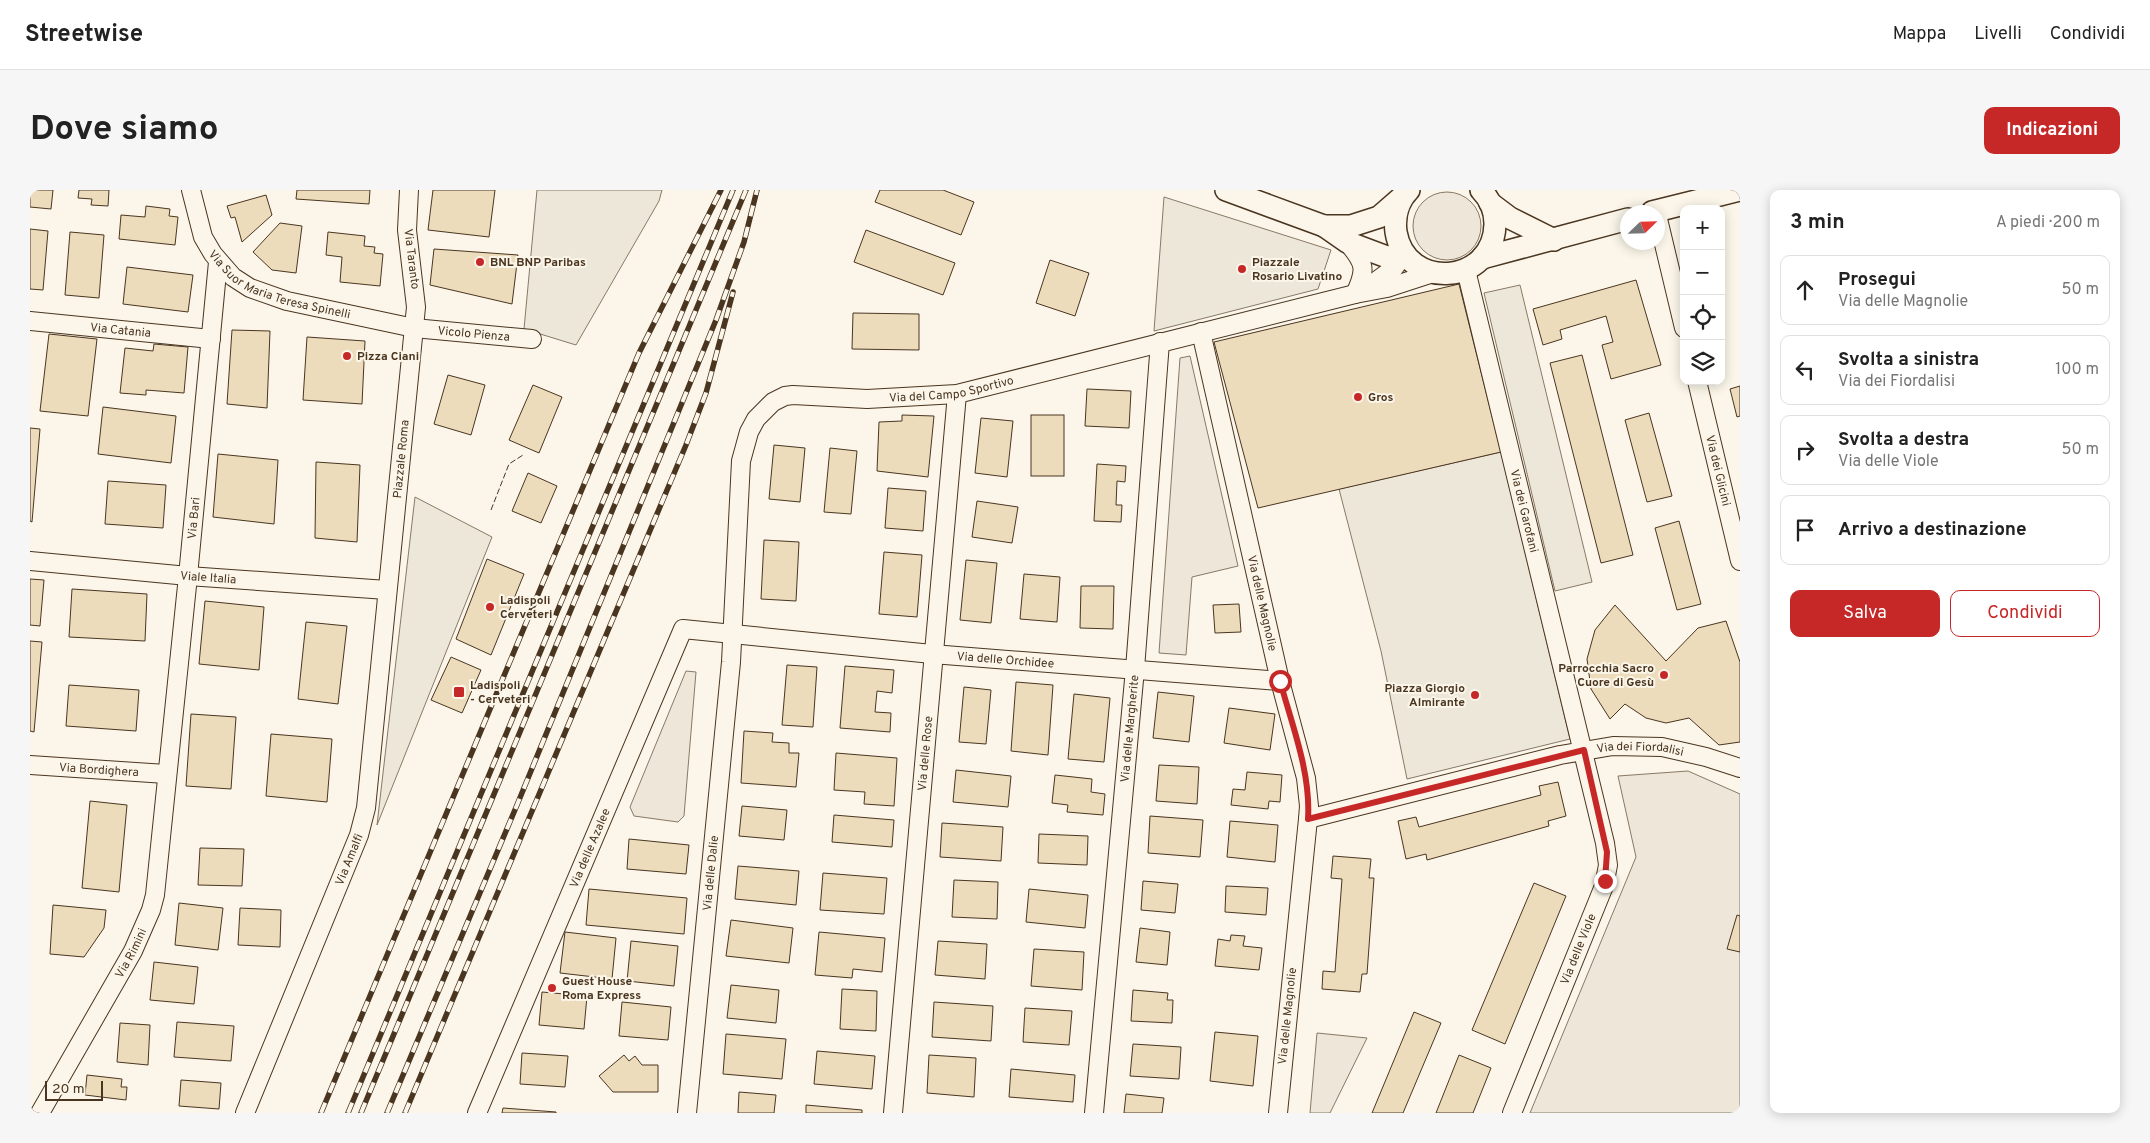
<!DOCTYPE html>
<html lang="it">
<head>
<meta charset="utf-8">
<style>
	body { margin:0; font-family:Overpass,sans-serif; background:#f6f6f6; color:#222 }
	.controls { position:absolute; right:15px; top:15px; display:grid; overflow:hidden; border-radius:10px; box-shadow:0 2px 12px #0003 }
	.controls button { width:45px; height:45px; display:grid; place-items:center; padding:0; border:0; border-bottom:1px solid #e0e0e0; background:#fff; color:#222; font:25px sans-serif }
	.compass { position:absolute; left:1590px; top:15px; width:45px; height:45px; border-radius:50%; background:#fff; box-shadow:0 2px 12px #0003; rotate:67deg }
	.scale { position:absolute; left:15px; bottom:12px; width:58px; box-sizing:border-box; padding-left:5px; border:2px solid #4a3520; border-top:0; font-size:14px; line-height:18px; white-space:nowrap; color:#4a3520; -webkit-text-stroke:4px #fbf6e9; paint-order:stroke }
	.stop { position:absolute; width:15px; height:15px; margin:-11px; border:4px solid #c62828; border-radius:50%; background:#fff }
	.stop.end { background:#c62828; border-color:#fff; box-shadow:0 1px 5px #0008 }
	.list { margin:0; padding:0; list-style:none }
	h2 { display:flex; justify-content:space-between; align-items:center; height:65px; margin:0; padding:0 20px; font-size:21px }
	h2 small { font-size:16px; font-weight:400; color:#767676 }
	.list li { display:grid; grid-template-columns:32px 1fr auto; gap:15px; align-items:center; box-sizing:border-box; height:70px; margin:0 10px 10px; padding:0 10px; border:1px solid #e0e0e0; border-radius:10px }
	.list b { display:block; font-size:19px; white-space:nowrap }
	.list p { margin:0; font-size:16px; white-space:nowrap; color:#767676 }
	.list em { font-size:16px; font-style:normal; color:#767676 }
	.actions { display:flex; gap:10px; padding:15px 20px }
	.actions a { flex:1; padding:11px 0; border:1px solid #c62828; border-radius:10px; text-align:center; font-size:18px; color:#c62828 }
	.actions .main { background:#c62828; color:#fff }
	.icon { flex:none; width:28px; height:28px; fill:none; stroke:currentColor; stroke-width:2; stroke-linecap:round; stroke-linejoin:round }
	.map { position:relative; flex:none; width:1710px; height:923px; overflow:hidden; border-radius:10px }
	header { display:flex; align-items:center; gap:30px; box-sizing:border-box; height:70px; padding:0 25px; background:#fff; border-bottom:1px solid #e0e0e0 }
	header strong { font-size:24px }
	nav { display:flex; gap:28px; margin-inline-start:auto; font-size:18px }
	.intro { display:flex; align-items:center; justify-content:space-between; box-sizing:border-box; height:120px; padding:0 30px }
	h1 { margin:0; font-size:35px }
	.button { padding:12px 22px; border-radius:10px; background:#c62828; color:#fff; font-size:18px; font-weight:700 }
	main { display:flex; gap:30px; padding:0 30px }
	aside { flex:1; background:#fff; border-radius:10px; box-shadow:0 2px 12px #0003 }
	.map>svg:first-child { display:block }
	.green { fill:#ede6d9; stroke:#887966 }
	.parking { fill:#ede7d9; stroke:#887966 }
	.building { fill:#ecdcbc; stroke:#4a3520 }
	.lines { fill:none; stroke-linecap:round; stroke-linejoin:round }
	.minor-casing { stroke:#4a3520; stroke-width:20 }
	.tertiary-casing { stroke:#4a3520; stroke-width:24 }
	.minor { stroke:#fbf6e9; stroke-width:18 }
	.tertiary { stroke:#fbf6e9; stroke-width:21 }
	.rail-casing { stroke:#4a3520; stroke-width:5.5 }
	.rail { stroke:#fbf6e9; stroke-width:4; stroke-dasharray:11; stroke-linecap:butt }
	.fence { stroke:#4a3520; stroke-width:1; stroke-dasharray:6 2.5; stroke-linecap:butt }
	.route { stroke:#c62828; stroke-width:6 }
	.poi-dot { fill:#c62828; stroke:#fbf6e9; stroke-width:2 }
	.labels { text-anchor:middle; stroke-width:4; stroke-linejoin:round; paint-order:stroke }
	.street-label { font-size:12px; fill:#4a3520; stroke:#fbf6e9 }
	.poi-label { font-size:12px; font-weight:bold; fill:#4a3520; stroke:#fbf6e9; text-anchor:start }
</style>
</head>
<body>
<header>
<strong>Streetwise</strong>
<nav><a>Mappa</a><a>Livelli</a><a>Condividi</a></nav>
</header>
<div class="intro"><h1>Dove siamo</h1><a class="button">Indicazioni</a></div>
<main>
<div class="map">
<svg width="1710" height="923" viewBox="0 0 1710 923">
	<rect width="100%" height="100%" fill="#fbf6e9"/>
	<g class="green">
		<circle cx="1417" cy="36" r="34"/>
		<path d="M1160,166l48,210 -46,11 -6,78 -27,-2 21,-295z"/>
		<path d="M656,481l10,1 -12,144 -6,6 -44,-6 -4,-9z"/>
		<path d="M1658,581l52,23v319h-210l106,-256 -18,-81z"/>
		<path d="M1287,843l50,5 -37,75h-20z"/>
	</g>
	<g class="parking">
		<path d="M507,0h125l-3,11 -83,144 -52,-16z"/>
		<path d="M1134,7l167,53 -13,39 -164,42z"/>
		<path d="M1490,95l72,297 -37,9 -71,-298z"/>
		<path d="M1471,262l69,287 -163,40 -26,-128 -42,-162z"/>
		<path d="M385,307l77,40 -115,288z"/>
	</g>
	<g class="building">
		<path d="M0,0h23l-2,19 -21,-2z"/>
		<path d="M49,0h30l-1,16 -17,-1 1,-6 -14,-1z"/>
		<path d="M267,0h73l-1,14 -73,-5z"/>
		<path d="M403,0h62l-6,47 -61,-7z"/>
		<path d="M850,0h63l31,12 -13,33 -86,-33z"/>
		<path d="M236,5l6,20 -30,27 -7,-25 -4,1 -4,-12z"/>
		<path d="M116,16l24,3 -1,7 9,1 -3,28 -56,-6 2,-24 24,2z"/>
		<path d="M250,33l22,3 -6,47 -24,-3 -19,-18z"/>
		<path d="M0,39l18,2 -5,59 -13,-1z"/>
		<path d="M836,40l89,33 -12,32 -89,-33z"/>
		<path d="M40,42l34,3 -5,63 -34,-3z"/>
		<path d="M298,42l37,4 -1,10 11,1 -1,6 9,1 -3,32 -40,-4 2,-25 -16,-2z"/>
		<path d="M404,59l84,6 -6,49 -82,-19z"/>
		<path d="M1020,70l39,13 -14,43 -39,-13z"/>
		<path d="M97,77l66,8 -5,37 -65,-8z"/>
		<path d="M1606,90l25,85 -50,14 -9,-34 11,-3 -7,-26 -46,14 2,9 -19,6 -10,-36z"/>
		<path d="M1429,94l42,168 -243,56 -44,-166z"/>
		<path d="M823,123l66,1v36l-67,-1z"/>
		<path d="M202,140l38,1 -3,77 -40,-4z"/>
		<path d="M19,144l48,5 -9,77 -48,-5z"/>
		<path d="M277,147l58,4 -3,63 -59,-4z"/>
		<path d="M124,154l34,3 -4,46 -38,-3v5l-26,-2 5,-45 28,3z"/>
		<path d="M1552,165l51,200 -32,8 -51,-200z"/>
		<path d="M418,185l37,10 -14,50 -37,-11z"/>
		<path d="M503,195l29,12 -23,56 -30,-13z"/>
		<path d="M1710,196v30l-3,1 -7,-28z"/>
		<path d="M1057,199l44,2 -2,37 -44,-2z"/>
		<path d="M73,217l73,9 -5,47 -73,-9z"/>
		<path d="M1619,223l23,83 -25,6 -22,-82z"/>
		<path d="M872,225l32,1 -6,61 -51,-6 2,-49 23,-1z"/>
		<rect x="1001" y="225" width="33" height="61"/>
		<path d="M951,228l32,3 -6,56 -32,-4z"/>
		<path d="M0,238l10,1 -8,93 -2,-1z"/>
		<path d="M744,255l31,3 -5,54 -31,-3z"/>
		<path d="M800,258l27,3 -6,63 -27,-2z"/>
		<path d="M188,264l60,6 -4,64 -61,-7z"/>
		<path d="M286,272l44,3 -3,77 -42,-4z"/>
		<path d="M1067,274l29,2 -1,16 -8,-1 -1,24h6l-1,17 -27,-1z"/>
		<path d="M498,283l29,13 -16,37 -29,-12z"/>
		<path d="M78,291l58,4 -3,43 -58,-4z"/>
		<path d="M858,298l38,3 -3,40 -38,-3z"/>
		<path d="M947,311l41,6 -6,36 -40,-6z"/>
		<path d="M1649,331l22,83 -24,6 -22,-82z"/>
		<path d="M734,350l35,2 -3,59 -35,-2z"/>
		<path d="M854,362l38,3 -5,62 -38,-3z"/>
		<path d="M457,369l37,15 -33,81 -35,-16z"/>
		<path d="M936,370l31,3 -6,60 -31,-3z"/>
		<path d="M994,384l36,3 -3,45 -37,-3z"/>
		<path d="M0,389l14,1 -4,46 -10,-1z"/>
		<path d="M1051,396h33l-1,43 -33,-1z"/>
		<path d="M42,399l75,5 -2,47 -76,-4z"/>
		<path d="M175,411l59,6 -5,63 -60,-6z"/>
		<path d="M1209,414l2,28 -26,1 -2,-28z"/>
		<path d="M1585,415l51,56 32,-33 28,-7 14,41v80l-21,3 -30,-27 -23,5 -20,-5 -21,-14 -15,15 -19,-30 -4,-30 8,-29z"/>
		<path d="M276,432l41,4 -9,78 -40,-5z"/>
		<path d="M0,451l12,1 -8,90 -4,-1z"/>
		<path d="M421,467l30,13 -19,43 -31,-13z"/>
		<path d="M757,475l30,2 -4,60 -31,-2z"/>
		<path d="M815,476l49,4 -2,23 -15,-2 -2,21 16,1 -1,19 -50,-4z"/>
		<path d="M986,492l37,3 -5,70 -37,-4z"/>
		<path d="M39,495l70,5 -3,41 -70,-5z"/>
		<path d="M934,497l27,3 -5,54 -27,-2z"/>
		<path d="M1128,502l36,4 -5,46 -36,-4z"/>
		<path d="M1044,504l36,4 -6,64 -36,-3z"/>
		<path d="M1199,518l46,6 -5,36 -46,-7z"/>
		<path d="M161,524l45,3 -5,72 -45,-3z"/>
		<path d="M714,541l29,2 -1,9 17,1v10h10l-3,34 -55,-4z"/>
		<path d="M241,544l61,5 -5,63 -61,-6z"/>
		<path d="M806,563l61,5 -3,48 -30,-2 1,-12 -31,-2z"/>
		<path d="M1129,575l40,2 -2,37 -41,-3z"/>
		<path d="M926,580l55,6 -3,31 -55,-5z"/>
		<path d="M1217,582l35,3 -2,27 -11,-1 -1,8 -37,-4 2,-16 12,1z"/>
		<path d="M1025,585l37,4 -1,13 14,2 -2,21 -36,-3 1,-7 -16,-2z"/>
		<path d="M1528,592l8,34 -18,5 1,5 -122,34 -1,-6 -20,5 -8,-38 18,-4 3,10 122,-32 -2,-9z"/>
		<path d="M60,611l37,4 -8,87 -37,-4z"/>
		<path d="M712,616l45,4 -3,30 -45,-4z"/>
		<path d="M804,625l60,5 -2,27 -60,-5z"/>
		<path d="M1120,626l53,4 -3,37 -52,-4z"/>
		<path d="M1200,631l48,4 -3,37 -48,-5z"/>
		<path d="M912,633l61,4 -2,34 -61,-4z"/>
		<path d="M1009,644l49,2 -1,29 -49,-2z"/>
		<path d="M599,649l60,6 -3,29 -59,-5z"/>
		<path d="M170,658l44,1 -2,37 -44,-1z"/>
		<path d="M1303,666l38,3 -2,19h5l-7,96h-5l-2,18 -38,-3 1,-18 12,1 7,-93 -11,-1z"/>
		<path d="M708,676l61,5 -3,34 -61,-6z"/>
		<path d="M793,683l64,5 -3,36 -64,-4z"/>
		<path d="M924,690l44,2 -1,37 -45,-2z"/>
		<path d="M1113,691l35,3 -3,29 -34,-3z"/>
		<path d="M1504,693l32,13 -61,148 -33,-14z"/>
		<path d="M1196,696l42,2 -2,27 -41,-3z"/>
		<path d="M559,699l98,9 -3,36 -98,-9z"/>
		<path d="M999,699l59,6 -3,33 -59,-6z"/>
		<path d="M149,713l44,5 -5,42 -43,-5z"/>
		<path d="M23,715l53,5 -2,18 -20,29 -34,-3z"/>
		<path d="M210,718l41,2 -1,37 -42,-2z"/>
		<path d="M1707,725l3,1v36l-13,-3z"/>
		<path d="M701,730l62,8 -4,35 -63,-7z"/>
		<path d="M1110,738l30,4 -3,33 -31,-3z"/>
		<path d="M535,742l51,6 -4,41 -52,-6z"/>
		<path d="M789,742l66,6 -3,34 -29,-3 -1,9 -37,-3z"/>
		<path d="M1201,745l14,1 -2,10 19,2 -3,22 -44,-4 3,-27 12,2z"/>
		<path d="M601,751l47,5 -4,40 -47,-5z"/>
		<path d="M908,751l49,3 -2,35 -50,-4z"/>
		<path d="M1004,759l50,3 -2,38 -51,-4z"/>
		<path d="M124,772l44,5 -4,37 -44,-4z"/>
		<path d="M701,795l48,5 -3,33 -49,-5z"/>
		<path d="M812,799l35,2 -1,40 -36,-2z"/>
		<path d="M1103,800l35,3 -1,7h6l-1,23 -41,-2z"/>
		<path d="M512,802l45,4 -3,33 -45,-4z"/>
		<path d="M592,812l49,5 -3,33 -49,-4z"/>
		<path d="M904,812l59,4 -2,35 -59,-4z"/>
		<path d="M995,818l47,3 -3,34 -46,-3z"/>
		<path d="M1384,822l27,11 -38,90h-31z"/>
		<path d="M147,832l57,4 -3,35 -57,-4z"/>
		<path d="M90,833l30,2 -2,40 -31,-3z"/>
		<path d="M1185,842l43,4 -5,50 -43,-5z"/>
		<path d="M696,844l60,5 -4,40 -59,-5z"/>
		<path d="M1103,854l48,3 -2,32 -49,-3z"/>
		<path d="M787,861l58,5 -3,33 -58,-5z"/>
		<path d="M492,863l46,3 -3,31 -45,-3z"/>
		<path d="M594,865l5,6 6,-5 7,9h16v27h-45l-14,-16z"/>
		<path d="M899,865l47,3 -2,39 -47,-4z"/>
		<path d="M1429,865l32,13 -18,45h-37z"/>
		<path d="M981,879l64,6 -2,27 -64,-5z"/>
		<path d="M57,885l35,4 -1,8h6l-1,13 -41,-5z"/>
		<path d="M151,890l40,3 -2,26 -40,-3z"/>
		<path d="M709,902l37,3 -2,18h-36z"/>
		<path d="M1096,904l38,4 -2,15h-38z"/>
		<path d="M776,915l56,5v3h-56z"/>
		<path d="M473,918l53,4v1h-54z"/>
	</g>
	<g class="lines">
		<defs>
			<g id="minor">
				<path id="s1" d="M161,0l12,47 10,17 20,23 17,11 37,13 127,27 118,11"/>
				<path d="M1628,29l26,109"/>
				<path d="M1317,52c18,21 20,27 8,52"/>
				<path id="s2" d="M1436,80l139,573 3,22 -4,21 -92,227"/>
				<path d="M1334,100l30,-22 10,-14"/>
				<path id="s3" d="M0,131l181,18"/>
				<path id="s4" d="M1171,142l79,349 26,97 3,28 -1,13 -30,294"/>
				<path id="s5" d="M1667,191l43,180"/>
				<path id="s6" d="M0,371l158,15 199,14"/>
				<path id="s7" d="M0,575l136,9"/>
				<path id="s8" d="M1278,629l252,-64 53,-9 49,1 44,10 34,11"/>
				<path id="s9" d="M10,923l93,-162 18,-41 4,-15 33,-319 30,-314"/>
				<path id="s10" d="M215,923l114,-278 7,-27 50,-501 -9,-77 2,-40"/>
				<path id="s11" d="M447,923l206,-484 249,25 348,27"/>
				<path id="s12" d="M657,923l44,-451 10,-201 8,-29 7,-13 17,-17 12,-6 8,-1 74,4 90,-5 398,-100 32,-6 46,-15"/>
				<path id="s13" d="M863,923l64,-719"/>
				<path id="s14" d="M1064,923l41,-444 25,-327"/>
			</g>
			<g id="tertiary">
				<path d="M1196,0l98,36 23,16 40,15 17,-3"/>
				<path d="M1379,0c-11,11 -15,27 -13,42 10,60 98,53 99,-8 0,-12 -5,-25 -14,-34"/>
				<path d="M1460,13l20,15 44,22"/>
				<path d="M1622,22l88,-22"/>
				<path d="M1294,36h27l28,-9 24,-21"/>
				<path d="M1452,68l146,-39"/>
			</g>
		</defs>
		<use href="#minor" class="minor-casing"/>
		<use href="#tertiary" class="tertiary-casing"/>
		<use href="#minor" class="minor"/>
		<use href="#tertiary" class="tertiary"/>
		<defs>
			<g id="rail">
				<path d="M291,923l318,-760 82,-163"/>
				<path d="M318,923l385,-923"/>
				<path d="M331,923l385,-923"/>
				<path d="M357,923l130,-308 199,-485 28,-78 13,-52"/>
				<path d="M375,923l281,-668 20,-52 27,-101"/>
			</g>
		</defs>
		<use href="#rail" class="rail-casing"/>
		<use href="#rail" class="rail"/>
		<path class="fence" d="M461,320l18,-46 14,-9"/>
	</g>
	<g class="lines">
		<path class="route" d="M1250,491c12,44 31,92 28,138l276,-69 23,102 -2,29"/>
	</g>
	<g class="poi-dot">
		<circle cx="450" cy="72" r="5"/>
		<circle cx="1212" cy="79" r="5"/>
		<circle cx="317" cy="166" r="5"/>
		<circle cx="1328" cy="207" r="5"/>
		<circle cx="460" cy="417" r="5"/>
		<circle cx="1634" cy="485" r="5"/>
		<rect x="423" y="496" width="12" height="12" rx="2.5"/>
		<circle cx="1445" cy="505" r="5"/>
		<circle cx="522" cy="798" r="5"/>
	</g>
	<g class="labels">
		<g class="street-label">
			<text transform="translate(382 69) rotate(83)" y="4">Via Taranto</text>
			<text dy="4" stroke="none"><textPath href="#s1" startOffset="144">Via Suor Maria Teresa Spinelli</textPath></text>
			<text dy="4" stroke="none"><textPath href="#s3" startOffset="91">Via Catania</textPath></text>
			<text dy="4" stroke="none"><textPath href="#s1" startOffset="348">Vicolo Pienza</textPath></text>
			<text dy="4" stroke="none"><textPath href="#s12" startOffset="904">Via del Campo Sportivo</textPath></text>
			<text dy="4" stroke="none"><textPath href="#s10" startOffset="679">Piazzale Roma</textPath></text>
			<text dy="4" stroke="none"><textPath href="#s5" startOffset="92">Via dei Glicini</textPath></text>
			<text dy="4" stroke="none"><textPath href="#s2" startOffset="248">Via dei Garofani</textPath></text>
			<text dy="4" stroke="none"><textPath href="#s9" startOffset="626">Via Bari</textPath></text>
			<text dy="4" stroke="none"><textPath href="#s6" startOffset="179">Viale Italia</textPath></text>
			<text dy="4" stroke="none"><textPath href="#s4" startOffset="278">Via delle Magnolie</textPath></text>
			<text dy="4" stroke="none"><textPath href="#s11" startOffset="850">Via delle Orchidee</textPath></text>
			<text dy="4" stroke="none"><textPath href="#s14" startOffset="386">Via delle Margherite</textPath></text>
			<text dy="4" stroke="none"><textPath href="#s8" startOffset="341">Via dei Fiordalisi</textPath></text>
			<text dy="4" stroke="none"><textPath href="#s13" startOffset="361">Via delle Rose</textPath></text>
			<text dy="4" stroke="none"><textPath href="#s7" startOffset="69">Via Bordighera</textPath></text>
			<text dy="4" stroke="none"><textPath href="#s11" startOffset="288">Via delle Azalee</textPath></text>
			<text dy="4" stroke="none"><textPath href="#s10" startOffset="274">Via Amalfi</textPath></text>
			<text dy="4" stroke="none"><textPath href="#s12" startOffset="241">Via delle Dalie</textPath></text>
			<text transform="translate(1548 759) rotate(-68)" y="4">Via delle Viole</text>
			<text dy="4" stroke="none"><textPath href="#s9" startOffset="184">Via Rimini</textPath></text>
			<text transform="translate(1257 826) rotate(-84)" y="4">Via delle Magnolie</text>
		</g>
		<g class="poi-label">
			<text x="460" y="76">BNL BNP Paribas</text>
			<text x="1222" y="76">Piazzale<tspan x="1222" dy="14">Rosario Livatino</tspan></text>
			<text x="327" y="170">Pizza Ciani</text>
			<text x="1338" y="211">Gros</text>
			<text x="470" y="414">Ladispoli<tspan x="470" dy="14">Cerveteri</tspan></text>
			<text x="1624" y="482" text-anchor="end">Parrocchia Sacro<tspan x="1624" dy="14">Cuore di Gesù</tspan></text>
			<text x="440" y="499">Ladispoli<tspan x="440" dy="14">- Cerveteri</tspan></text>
			<text x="1435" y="502" text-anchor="end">Piazza Giorgio<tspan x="1435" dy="14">Almirante</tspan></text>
			<text x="532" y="795">Guest House<tspan x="532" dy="14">Roma Express</tspan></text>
		</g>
	</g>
</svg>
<div class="controls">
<button>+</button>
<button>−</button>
<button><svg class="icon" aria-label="locate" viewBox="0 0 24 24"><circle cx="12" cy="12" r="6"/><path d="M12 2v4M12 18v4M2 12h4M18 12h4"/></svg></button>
<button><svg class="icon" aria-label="layers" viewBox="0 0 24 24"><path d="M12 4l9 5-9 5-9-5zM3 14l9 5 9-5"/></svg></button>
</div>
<svg class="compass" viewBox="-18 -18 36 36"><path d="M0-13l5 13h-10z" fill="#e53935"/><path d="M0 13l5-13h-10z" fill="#767676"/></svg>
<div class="scale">20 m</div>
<div class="stop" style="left:1250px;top:491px"></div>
<div class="stop end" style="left:1575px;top:691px"></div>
</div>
<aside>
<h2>3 min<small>A piedi · 200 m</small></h2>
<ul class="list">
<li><svg class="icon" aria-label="ahead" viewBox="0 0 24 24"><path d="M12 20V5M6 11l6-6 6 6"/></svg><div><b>Prosegui</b><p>Via delle Magnolie</p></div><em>50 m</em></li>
<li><svg class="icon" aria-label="left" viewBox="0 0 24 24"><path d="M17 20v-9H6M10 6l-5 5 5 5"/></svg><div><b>Svolta a sinistra</b><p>Via dei Fiordalisi</p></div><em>100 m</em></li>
<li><svg class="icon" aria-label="right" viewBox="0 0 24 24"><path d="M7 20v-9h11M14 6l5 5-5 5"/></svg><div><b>Svolta a destra</b><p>Via delle Viole</p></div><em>50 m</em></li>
<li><svg class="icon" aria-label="arrive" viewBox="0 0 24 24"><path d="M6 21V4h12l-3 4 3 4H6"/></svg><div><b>Arrivo a destinazione</b></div></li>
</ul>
<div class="actions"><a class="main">Salva</a><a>Condividi</a></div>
</aside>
</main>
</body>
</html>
